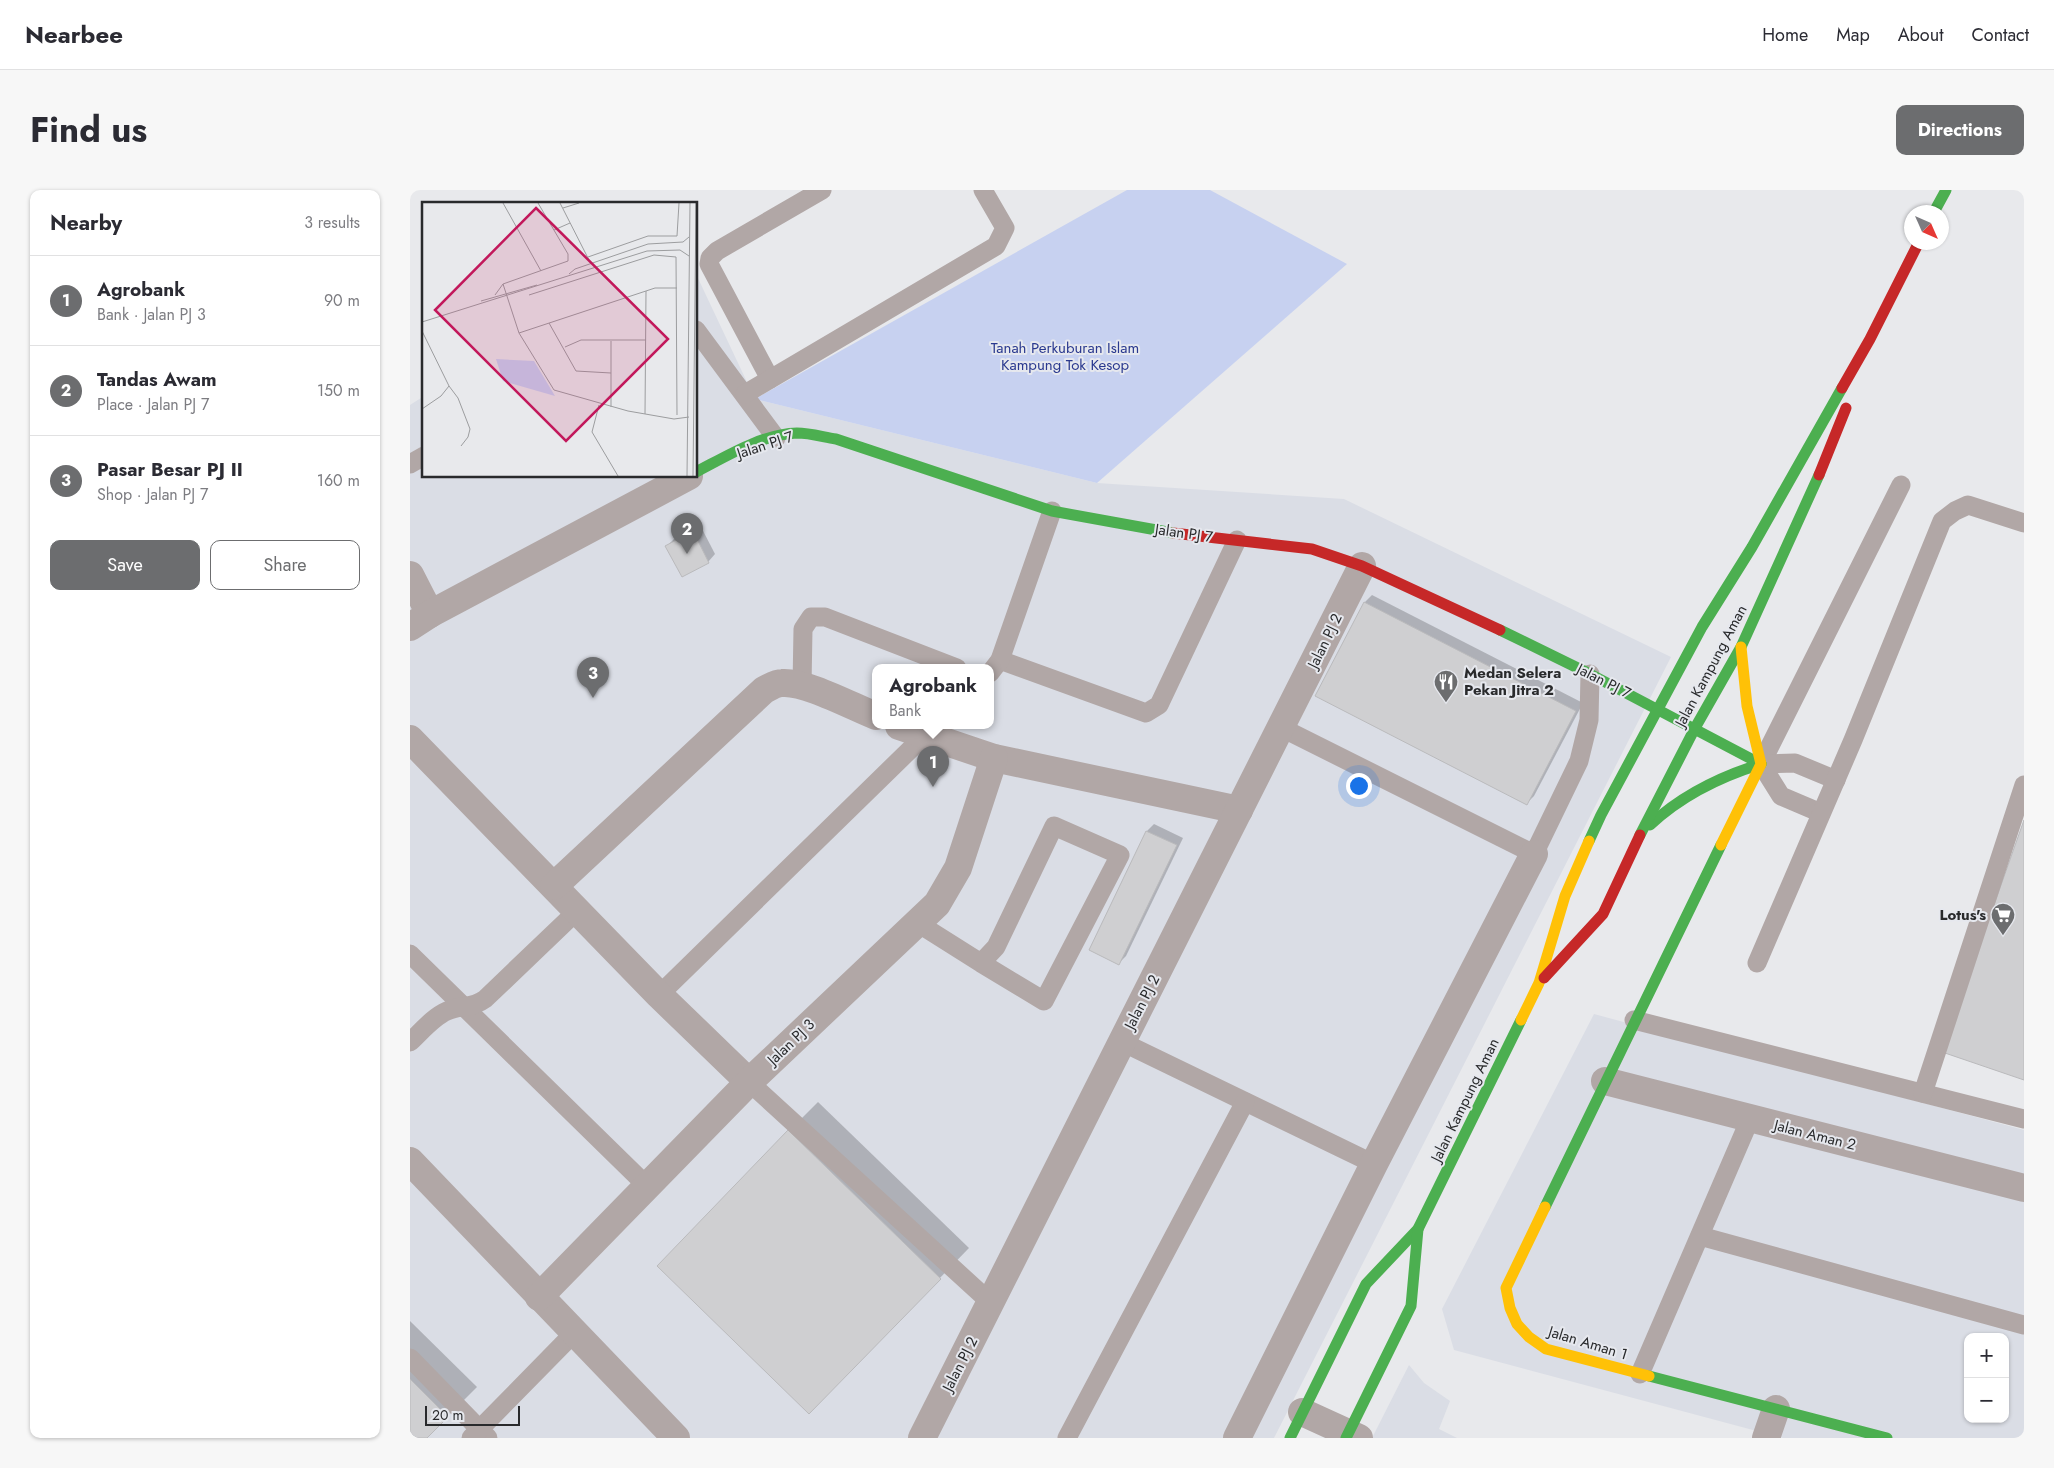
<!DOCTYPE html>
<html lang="en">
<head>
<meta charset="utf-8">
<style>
	body { margin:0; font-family:Jost,sans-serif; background:#f7f7f7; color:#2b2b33 }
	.controls { position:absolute; right:15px; bottom:15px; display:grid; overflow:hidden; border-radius:10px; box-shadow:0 1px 4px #0004 }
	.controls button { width:45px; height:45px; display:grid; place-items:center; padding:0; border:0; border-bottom:1px solid #e1e1e2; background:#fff; color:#2b2b33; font:25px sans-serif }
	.compass { position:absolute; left:1494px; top:15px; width:45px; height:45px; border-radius:50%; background:#fff; box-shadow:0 1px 4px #0004; rotate:135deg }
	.scale { position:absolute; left:15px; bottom:12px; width:95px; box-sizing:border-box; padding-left:5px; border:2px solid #292a2c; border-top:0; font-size:14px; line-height:18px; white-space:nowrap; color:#292a2c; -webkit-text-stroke:4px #e6e8ee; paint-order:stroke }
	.you { position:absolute; left:948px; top:595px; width:18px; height:18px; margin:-12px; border:4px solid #fff; border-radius:50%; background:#1a73e8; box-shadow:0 0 0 8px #1a73e833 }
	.badge { display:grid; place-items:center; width:32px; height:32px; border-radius:50%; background:#6c6d6f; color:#fff; font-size:16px; font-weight:700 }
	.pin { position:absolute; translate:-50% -41px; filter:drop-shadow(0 1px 2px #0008) }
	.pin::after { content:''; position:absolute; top:26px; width:18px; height:15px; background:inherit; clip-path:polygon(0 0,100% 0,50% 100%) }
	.popup { position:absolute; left:462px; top:474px; width:122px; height:65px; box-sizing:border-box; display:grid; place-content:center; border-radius:10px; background:#fff; filter:drop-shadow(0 1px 4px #0005); font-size:16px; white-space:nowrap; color:#7c7c81 }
	.popup b { font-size:19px; color:#2b2b33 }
	.popup::after { content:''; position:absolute; left:50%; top:100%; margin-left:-10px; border:10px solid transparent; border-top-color:#fff }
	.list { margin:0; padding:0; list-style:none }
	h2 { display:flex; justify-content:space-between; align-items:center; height:65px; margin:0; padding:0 20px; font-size:21px }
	h2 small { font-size:16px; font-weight:400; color:#7c7c81 }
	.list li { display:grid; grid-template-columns:32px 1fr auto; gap:15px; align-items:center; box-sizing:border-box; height:90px; padding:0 20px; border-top:1px solid #e1e1e2 }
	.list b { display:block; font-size:19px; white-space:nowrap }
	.list p { margin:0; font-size:16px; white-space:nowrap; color:#7c7c81 }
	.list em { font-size:16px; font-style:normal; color:#7c7c81 }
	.actions { display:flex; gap:10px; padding:15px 20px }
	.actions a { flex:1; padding:11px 0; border:1px solid #6c6d6f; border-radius:10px; text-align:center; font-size:18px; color:#6c6d6f }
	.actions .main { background:#6c6d6f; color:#fff }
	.map { position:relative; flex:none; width:1614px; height:1248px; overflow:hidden; border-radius:10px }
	header { display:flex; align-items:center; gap:30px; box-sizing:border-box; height:70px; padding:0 25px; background:#fff; border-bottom:1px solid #e1e1e2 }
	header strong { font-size:24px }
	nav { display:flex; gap:28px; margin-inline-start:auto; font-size:18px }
	.intro { display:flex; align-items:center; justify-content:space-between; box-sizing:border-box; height:120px; padding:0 30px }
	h1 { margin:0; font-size:35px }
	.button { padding:12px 22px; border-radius:10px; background:#6c6d6f; color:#fff; font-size:18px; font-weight:700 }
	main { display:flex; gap:30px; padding:0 30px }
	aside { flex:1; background:#fff; border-radius:10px; box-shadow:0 1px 4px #0004 }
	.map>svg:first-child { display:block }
	.built { fill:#dadde5; fill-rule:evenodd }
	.green { fill:#c7d1f0 }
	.shadow { fill:#0003 }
	.building { fill:#cfcfd1; stroke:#bababc }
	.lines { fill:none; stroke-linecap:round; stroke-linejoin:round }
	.lane { stroke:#b1a7a6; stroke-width:19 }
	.street { stroke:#b1a7a6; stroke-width:28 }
	.fast { stroke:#4caf50; stroke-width:11 }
	.slow { stroke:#ffc107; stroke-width:11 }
	.jam { stroke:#c62828; stroke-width:11 }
	.labels { text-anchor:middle; stroke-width:4; stroke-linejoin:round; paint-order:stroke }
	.park-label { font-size:15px; fill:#2a398f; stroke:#e6e8ee }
	.street-label { font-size:15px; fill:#292a2c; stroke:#e6e8ee }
	.poi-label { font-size:15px; font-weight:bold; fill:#292a2c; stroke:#e6e8ee; text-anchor:start }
	.inset-road { fill:none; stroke:#9c9d9f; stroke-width:1 }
	.view { fill:#c2185b; fill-opacity:0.15; stroke:#c2185b; stroke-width:2.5 }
	.inset-edge { fill:none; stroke:#292a2c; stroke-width:2.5 }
</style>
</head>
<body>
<header>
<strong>Nearbee</strong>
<nav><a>Home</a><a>Map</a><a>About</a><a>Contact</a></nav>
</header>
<div class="intro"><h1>Find us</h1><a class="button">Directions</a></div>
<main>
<aside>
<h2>Nearby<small>3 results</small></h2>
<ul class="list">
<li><span class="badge">1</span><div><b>Agrobank</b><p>Bank · Jalan PJ 3</p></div><em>90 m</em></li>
<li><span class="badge">2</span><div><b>Tandas Awam</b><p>Place · Jalan PJ 7</p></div><em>150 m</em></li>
<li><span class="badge">3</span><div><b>Pasar Besar PJ II</b><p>Shop · Jalan PJ 7</p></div><em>160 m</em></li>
</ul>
<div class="actions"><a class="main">Save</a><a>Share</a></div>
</aside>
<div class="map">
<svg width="1614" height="1248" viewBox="0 0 1614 1248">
	<rect width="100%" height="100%" fill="#e8e9ec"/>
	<g class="built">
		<path d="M286,84l59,125 342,84 247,16 327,158 -397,781h-864v-1033l14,-9v80h272zM466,478h114v58h-114z"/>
		<path d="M1184,824l430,116v308h-241l-329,-88 -12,-41zM1558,1147h37v82h-37z"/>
		<path d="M999,1175l15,18 26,18 -11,28 18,9h-85z"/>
	</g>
	<path class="green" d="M717,0h83l137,74 -250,219 -342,-84z"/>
	<g class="shadow">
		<path d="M290,335l15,29 -7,8 -41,-16 7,-7z"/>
		<path d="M962,405l211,108 -49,93 -7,7 -210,-108 48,-93z"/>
		<path d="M744,634l29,14 -57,118 -7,7 -29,-14 57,-118z"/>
		<path d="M408,912l151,146 -131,135 -49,-252z"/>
		<path d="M0,1131l67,66 -51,51h-16z"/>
	</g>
	<g class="building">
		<path d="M283,341l16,32 -27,14 -17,-31z"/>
		<path d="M954,412l212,109 -49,94 -212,-109z"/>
		<path d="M1614,630v260l-82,-28z"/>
		<path d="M736,641l31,14 -58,120 -30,-15z"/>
		<path d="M378,940l153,149 -132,135 -152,-148z"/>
		<path d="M0,1189l38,38 -21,21h-17z"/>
	</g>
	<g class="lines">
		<g class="lane">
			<path d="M286,140l80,108"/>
			<path d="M360,189l-61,-115 1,-6 7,-7 105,-61"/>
			<path d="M335,204l251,-148 9,-18 -22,-38"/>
			<path d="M0,274l14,-8"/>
			<path d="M590,470l146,53 13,-8 78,-165"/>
			<path d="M580,483l10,-13 52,-149"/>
			<path d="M392,496l1,-57 8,-12h14l132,51"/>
			<path d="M872,538l252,126 45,-93 10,-41 1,-46"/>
			<path d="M1351,574l140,-279"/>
			<path d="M1351,574l20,32 40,17"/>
			<path d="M1351,574l34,-1 41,17"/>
			<path d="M506,732l65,41 15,-16 58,-121 66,29 -76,146 -63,-38"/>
			<path d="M0,764l237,232"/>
			<path d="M1347,773l96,-223 89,-219 13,-10 13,-6 56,18"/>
			<path d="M249,805l265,-259"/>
			<path d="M1224,830l390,99"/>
			<path d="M0,852c11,-10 23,-25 37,-31 14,-6 26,-3 38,-12l92,-88"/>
			<path d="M712,852l252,122"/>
			<path d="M339,892l242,221"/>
			<path d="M1513,903l101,-308"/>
			<path d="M1290,1046l324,89"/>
			<path d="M0,1168l78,80"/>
			<path d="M1230,1184l110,-255"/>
			<path d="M61,1248l103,-105"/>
			<path d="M657,1248l178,-336"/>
		</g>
		<g class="street">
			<path d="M0,385l20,39"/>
			<path d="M0,437l20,-13 259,-138"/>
			<path d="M489,536l95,32 245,52"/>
			<path d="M0,549l249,256 90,87"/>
			<path d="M144,696l210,-196c6,-3 12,-7 18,-7 23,-2 71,24 94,33"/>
			<path d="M1195,891l419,107"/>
			<path d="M0,971l266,277"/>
			<path d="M129,1107l210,-215 188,-178 21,-36 36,-110"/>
			<path d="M892,1222l57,26"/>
			<path d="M512,1248l440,-872"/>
			<path d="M827,1248l137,-274 160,-310"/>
			<path d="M1356,1248l10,-29"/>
		</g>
		<g class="fast">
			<path d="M1524,22l12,-22"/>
			<path d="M286,282c31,-16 66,-38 101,-39 13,0 26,4 39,6l216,72 121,22"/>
			<path d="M1090,440l90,44 171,90"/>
			<path d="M1240,635c32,-30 69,-48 111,-61"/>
			<path d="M1230,645l55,-107 46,-81 78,-172"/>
			<path d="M1179,651l12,-26 101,-188 50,-80 90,-159"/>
			<path d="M1135,1017l176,-362"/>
			<path d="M1239,1186l238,62"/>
			<path d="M880,1248l76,-154 52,-55 103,-209"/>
			<path d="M936,1248l65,-132 7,-77"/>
		</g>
		<g class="slow">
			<path d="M1311,655l40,-81 -14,-58 -6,-59"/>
			<path d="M1111,830l18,-37 26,-87 24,-55"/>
			<path d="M1135,1017l-39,81 4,20 7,16 12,13 17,12 103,27"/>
		</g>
		<g class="jam">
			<path d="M1432,198l28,-49 49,-97"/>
			<path d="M1409,285l27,-67"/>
			<path d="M763,343l139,16 50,17 138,64"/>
			<path d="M1134,788l59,-64 37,-79"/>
		</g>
	</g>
	<defs>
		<symbol id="restaurant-pin" viewBox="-11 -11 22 30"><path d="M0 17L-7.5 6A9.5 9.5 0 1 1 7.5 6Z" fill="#6c6d6f" stroke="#e6e8ee"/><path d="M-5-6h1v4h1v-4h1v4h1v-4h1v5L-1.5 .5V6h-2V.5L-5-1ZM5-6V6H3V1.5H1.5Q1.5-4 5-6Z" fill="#fff"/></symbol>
		<symbol id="supermarket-pin" viewBox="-11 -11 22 30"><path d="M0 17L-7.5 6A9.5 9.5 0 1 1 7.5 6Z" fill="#6c6d6f" stroke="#e6e8ee"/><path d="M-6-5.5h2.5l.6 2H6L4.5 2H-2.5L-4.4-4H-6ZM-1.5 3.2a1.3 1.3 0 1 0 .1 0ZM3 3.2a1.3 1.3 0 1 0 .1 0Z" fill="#fff"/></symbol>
	</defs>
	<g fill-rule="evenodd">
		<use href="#restaurant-pin" x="1022" y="478" width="28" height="38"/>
		<use href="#supermarket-pin" x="1579" y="711" width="28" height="38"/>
	</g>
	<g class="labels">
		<g class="park-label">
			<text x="655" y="163">Tanah Perkuburan Islam<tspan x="655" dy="17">Kampung Tok Kesop</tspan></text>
		</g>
		<g class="street-label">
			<text transform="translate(355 255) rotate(-18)" y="5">Jalan PJ 7</text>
			<text transform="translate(774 343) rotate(8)" y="5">Jalan PJ 7</text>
			<text transform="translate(915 451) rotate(-64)" y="5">Jalan PJ 2</text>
			<text transform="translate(1301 476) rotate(-62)" y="5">Jalan Kampung Aman</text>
			<text transform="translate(1194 491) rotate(27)" y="5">Jalan PJ 7</text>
			<text transform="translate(732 812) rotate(-63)" y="5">Jalan PJ 2</text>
			<text transform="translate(381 852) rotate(-44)" y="5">Jalan PJ 3</text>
			<text transform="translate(1055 910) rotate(-64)" y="5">Jalan Kampung Aman</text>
			<text transform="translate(1405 945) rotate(14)" y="5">Jalan Aman 2</text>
			<text transform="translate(1178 1153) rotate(17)" y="5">Jalan Aman 1</text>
			<text transform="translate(550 1174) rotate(-63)" y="5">Jalan PJ 2</text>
		</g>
		<g class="poi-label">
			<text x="1054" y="488">Medan Selera<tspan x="1054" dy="17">Pekan Jitra 2</tspan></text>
			<text x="1576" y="730" text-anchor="end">Lotus's</text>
		</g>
	</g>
	<g transform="translate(12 12)">
		<rect width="275" height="275" fill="#e8e9ec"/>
		<path d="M74,157l38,2 21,35 -52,-15z" fill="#c7d1f0"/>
		<path class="inset-road" d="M81,1l38,68M138,1l29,57M141,6l16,-5M132,28l16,-7M166,55l60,-21h29l2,-33M147,72l6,-5 73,-25 35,-2 6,-5M81,82l16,49 35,57 74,21 46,8 15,-2M73,93l8,-11 65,-23v-7l-30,-51M107,93l125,-40 22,2 1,158M59,99l56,-16M0,120l225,-71 33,-1 9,6M127,121l27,48 35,2M0,129l27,55 -8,10 -19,13M97,131l136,-45h22M143,145l16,-7h65M27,184l9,12 12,31 -2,8 -7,9M177,203l-7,27 26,44M189,205v-66M223,212l1,-123M265,274l3,-273M271,274l3,-273"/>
		<path class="view" d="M114,6l132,131 -102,102 -131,-131z"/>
		<rect width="275" height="275" class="inset-edge"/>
	</g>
</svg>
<div class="controls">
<button>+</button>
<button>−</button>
</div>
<svg class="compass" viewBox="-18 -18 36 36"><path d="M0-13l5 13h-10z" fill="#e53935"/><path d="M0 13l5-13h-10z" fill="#7c7c81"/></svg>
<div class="scale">20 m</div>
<div class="you"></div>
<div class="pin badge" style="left:523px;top:597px">1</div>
<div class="popup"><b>Agrobank</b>Bank</div>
<div class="pin badge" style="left:277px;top:364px">2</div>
<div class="pin badge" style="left:183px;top:508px">3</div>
</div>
</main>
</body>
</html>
